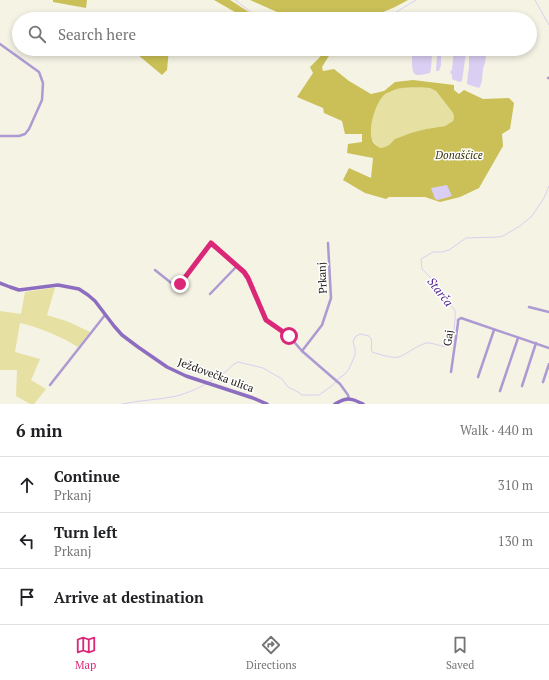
<!DOCTYPE html>
<html lang="en">
<head>
<meta charset="utf-8">
<style>
	body { margin:0; font-family:"PT Serif",serif; background:#f6f6f6; color:#202124 }
	.stop { position:absolute; width:12px; height:12px; margin:-9px; border:3px solid #db2777; border-radius:50%; background:#fff }
	.stop.end { background:#db2777; border-color:#fff; box-shadow:0 1px 4px #0008 }
	.list { margin:0; padding:0; list-style:none }
	h2 { display:flex; justify-content:space-between; align-items:center; height:52px; margin:0; padding:0 16px; font-size:17px }
	h2 small { font-size:13px; font-weight:400; color:#757577 }
	.list li { display:grid; grid-template-columns:26px 1fr auto; gap:12px; align-items:center; box-sizing:border-box; height:56px; padding:0 16px; border-top:1px solid #e0e0e0 }
	.list b { display:block; font-size:15px; white-space:nowrap }
	.list p { margin:0; font-size:13px; white-space:nowrap; color:#757577 }
	.list em { font-size:13px; font-style:normal; color:#757577 }
	.icon { flex:none; width:22px; height:22px; fill:none; stroke:currentColor; stroke-width:2; stroke-linecap:round; stroke-linejoin:round }
	.map { position:relative; flex:none; width:549px; height:404px; overflow:hidden }
	.search { position:absolute; background:#fff; box-shadow:0 2px 6px #0003; left:12px; right:12px; top:12px; height:44px; display:flex; align-items:center; gap:10px; box-sizing:border-box; padding:0 14px; border-radius:22px; color:#757577; font-size:15px }
	.sheet { height:220px; background:#fff }
	nav { display:flex; justify-content:space-around; align-items:center; box-sizing:border-box; height:56px; border-top:1px solid #e0e0e0; background:#fff; font-size:11px; color:#757577 }
	nav a { display:grid; justify-items:center; gap:2px }
	nav .on { color:#db2777 }
	.map>svg:first-child { display:block }
	.green { fill:#e6e1a2 }
	.forest { fill:#cac057; fill-rule:evenodd }
	.water { fill:#dacef2 }
	.lines { fill:none; stroke-linecap:round; stroke-linejoin:round }
	.stream { stroke:#dacef2; stroke-width:1 }
	.street { stroke:#ad9ad3; stroke-width:2.5 }
	.secondary { stroke:#8d6dc0; stroke-width:3.5 }
	.route { stroke:#db2777; stroke-width:5 }
	.labels { text-anchor:middle; stroke-width:3; stroke-linejoin:round; paint-order:stroke }
	.park-label { font-size:11px; font-style:italic; fill:#373204; stroke:#fff }
	.street-label { font-size:11px; fill:#161510; stroke:#fff }
	.water-label { font-size:12px; font-style:italic; fill:#572a8d; stroke:#fff }
</style>
</head>
<body>
<div class="map">
<svg width="549" height="404" viewBox="0 0 549 404">
	<rect width="100%" height="100%" fill="#f4f3e4"/>
	<g class="green">
		<path d="M430,88l6,3 17,22 1,4 -1,4 -8,5 -19,3 -30,10 -7,6 -4,2 -5,1c-3,-3 -6,-5 -8,-9 -4,-12 3,-35 12,-44 2,-2 6,-3 8,-4 10,-5 27,-3 38,-3z"/>
		<path d="M52,288h3l-8,27 22,7 21,10 -12,15c-18,-11 -37,-19 -58,-24l-5,29 25,7 -9,21 15,9 -12,15h-4l-14,-8 1,-26h-17v-59l21,3 4,-22z"/>
	</g>
	<g class="forest">
		<path d="M53,0h34l-1,8 -33,-6z"/>
		<path d="M214,0h16l22,14 2,3 -1,2h-6z"/>
		<path d="M250,0h158l-13,7 -26,11 -14,1h-47l-31,-7z"/>
		<path d="M131,49h38l-2,21 -5,5z"/>
		<path d="M325,49h8l-1,2 -10,16 1,4 11,-2 15,12 22,13 13,-3 11,-9 18,-2 41,5v5l5,4 5,-4 19,9 26,-1 5,5 -4,26 -8,5 1,12 -24,42 -19,9 -20,5 -15,-5h-36l-3,2 -21,-6 -22,-13 6,-12 22,10 2,-20 -26,-5 1,-9 14,-2v-8h-17l-3,-13 -18,-8 -1,-5 -26,-11 16,-24 -3,-6 9,-9zM430,88l6,3 17,22 1,4 -1,4 -8,5 -19,3 -15,4 -16,6 -6,6 -4,2 -5,1c-2,-2 -5,-3 -7,-6 -6,-12 2,-38 11,-47 2,-2 6,-3 8,-4 10,-5 27,-3 38,-3z"/>
	</g>
	<g class="water">
		<path d="M413,49h28v16l-2,6h-3l1,-15 -3,-3 -2,2 -1,13 -1,5c-4,1 -14,4 -16,0 -3,-4 -2,-19 -1,-24z"/>
		<path d="M454,49h7l5,3 -4,29 -2,1 -6,-2 -2,-1v-4l-2,-3 2,-2z"/>
		<path d="M472,49h14c0,4 0,9 -1,14 0,0 -2,5 -2,6 -1,7 0,13 -4,19l-12,-4 1,-10 1,-6v-13z"/>
		<path d="M447,185l5,11 -14,4 -3,-1 -4,-11z"/>
	</g>
	<g class="lines">
		<g class="stream">
			<path d="M235,0l16,12 21,7"/>
			<path d="M535,0l14,25"/>
			<path d="M380,19l10,-3 26,-16"/>
			<path d="M209,382l14,-8 11,-10 4,-2 25,6 19,11 6,8 10,5 4,3h17l14,-10 6,-7 5,-3 5,-6 6,-14v-6l-2,-7 2,-5 5,-3 9,2c5,4 1,10 3,16 6,2 22,7 27,5 10,-4 18,-12 28,-14 6,-1 20,7 24,2 2,-3 5,-30 4,-34l-23,-32 -10,-10 -1,-10 12,-7h9l7,-2 17,-12 33,-1 4,-1 17,-10 12,-10 12,-18 5,-12"/>
			<path d="M122,404c18,-4 37,-4 55,-8 10,-3 20,-7 29,-12"/>
		</g>
		<g class="street">
			<path d="M0,44l39,28 4,11 -1,17 -13,29 -4,5 -6,2h-19"/>
			<path d="M548,78h1"/>
			<path d="M155,270l20,16 4,-2 4,-3 28,-38 33,29 4,6 18,41 23,17 13,15 38,33 8,11 1,4"/>
			<path d="M210,294l27,-28"/>
			<path d="M529,307l20,5"/>
			<path d="M302,351l20,-26 9,-27 -3,-55"/>
			<path d="M451,372l7,-49v-3l3,-2 88,30"/>
			<path d="M478,377l16,-47"/>
			<path d="M543,382l6,-18"/>
			<path d="M50,385l55,-70"/>
			<path d="M522,386l14,-43"/>
			<path d="M500,391l18,-53"/>
		</g>
		<g class="secondary">
			<path d="M0,283l10,4 9,3 39,-5 21,4 9,6 7,6 19,25 8,9 16,12 29,20 19,9 67,22 14,6"/>
			<path d="M335,404c12,-7 16,-6 28,0"/>
		</g>
	</g>
	<g class="lines">
		<path class="route" d="M180,284l31,-41 33,29 4,6 18,42 23,16"/>
	</g>
	<g class="labels">
		<g class="park-label">
			<text x="459" y="159">Donaščice</text>
		</g>
		<g class="street-label">
			<text transform="translate(322 278) rotate(-93)" y="4">Prkanj</text>
			<text transform="translate(448 338) rotate(-83)" y="4">Gaj</text>
			<text transform="translate(216 375) rotate(20)" y="4">Ježdovečka ulica</text>
		</g>
		<g class="water-label">
			<text transform="translate(440 292) rotate(52)" y="4">Starča</text>
		</g>
	</g>
</svg>
<div class="stop" style="left:289px;top:336px"></div>
<div class="stop end" style="left:180px;top:284px"></div>
<div class="search"><svg class="icon" aria-label="search" viewBox="0 0 24 24"><circle cx="10" cy="10" r="6"/><path d="M15 15l6 6"/></svg>Search here</div>
</div>
<section class="sheet">
<h2>6 min<small>Walk · 440 m</small></h2>
<ul class="list">
<li><svg class="icon" aria-label="ahead" viewBox="0 0 24 24"><path d="M12 20V5M6 11l6-6 6 6"/></svg><div><b>Continue</b><p>Prkanj</p></div><em>310 m</em></li>
<li><svg class="icon" aria-label="left" viewBox="0 0 24 24"><path d="M17 20v-9H6M10 6l-5 5 5 5"/></svg><div><b>Turn left</b><p>Prkanj</p></div><em>130 m</em></li>
<li><svg class="icon" aria-label="arrive" viewBox="0 0 24 24"><path d="M6 21V4h12l-3 4 3 4H6"/></svg><div><b>Arrive at destination</b></div></li>
</ul>
</section>
<nav>
<a class="on"><svg class="icon" aria-label="map" viewBox="0 0 24 24"><path d="M3 6l6-2 6 2 6-2v14l-6 2-6-2-6 2zM9 4v14M15 6v14"/></svg>Map</a>
<a><svg class="icon" aria-label="directions" viewBox="0 0 24 24"><path d="M12 3l9 9-9 9-9-9zM9 14v-3h6M13 9l2 2-2 2"/></svg>Directions</a>
<a><svg class="icon" aria-label="saved" viewBox="0 0 24 24"><path d="M7 4h10v16l-5-4-5 4z"/></svg>Saved</a>
</nav>
</body>
</html>
